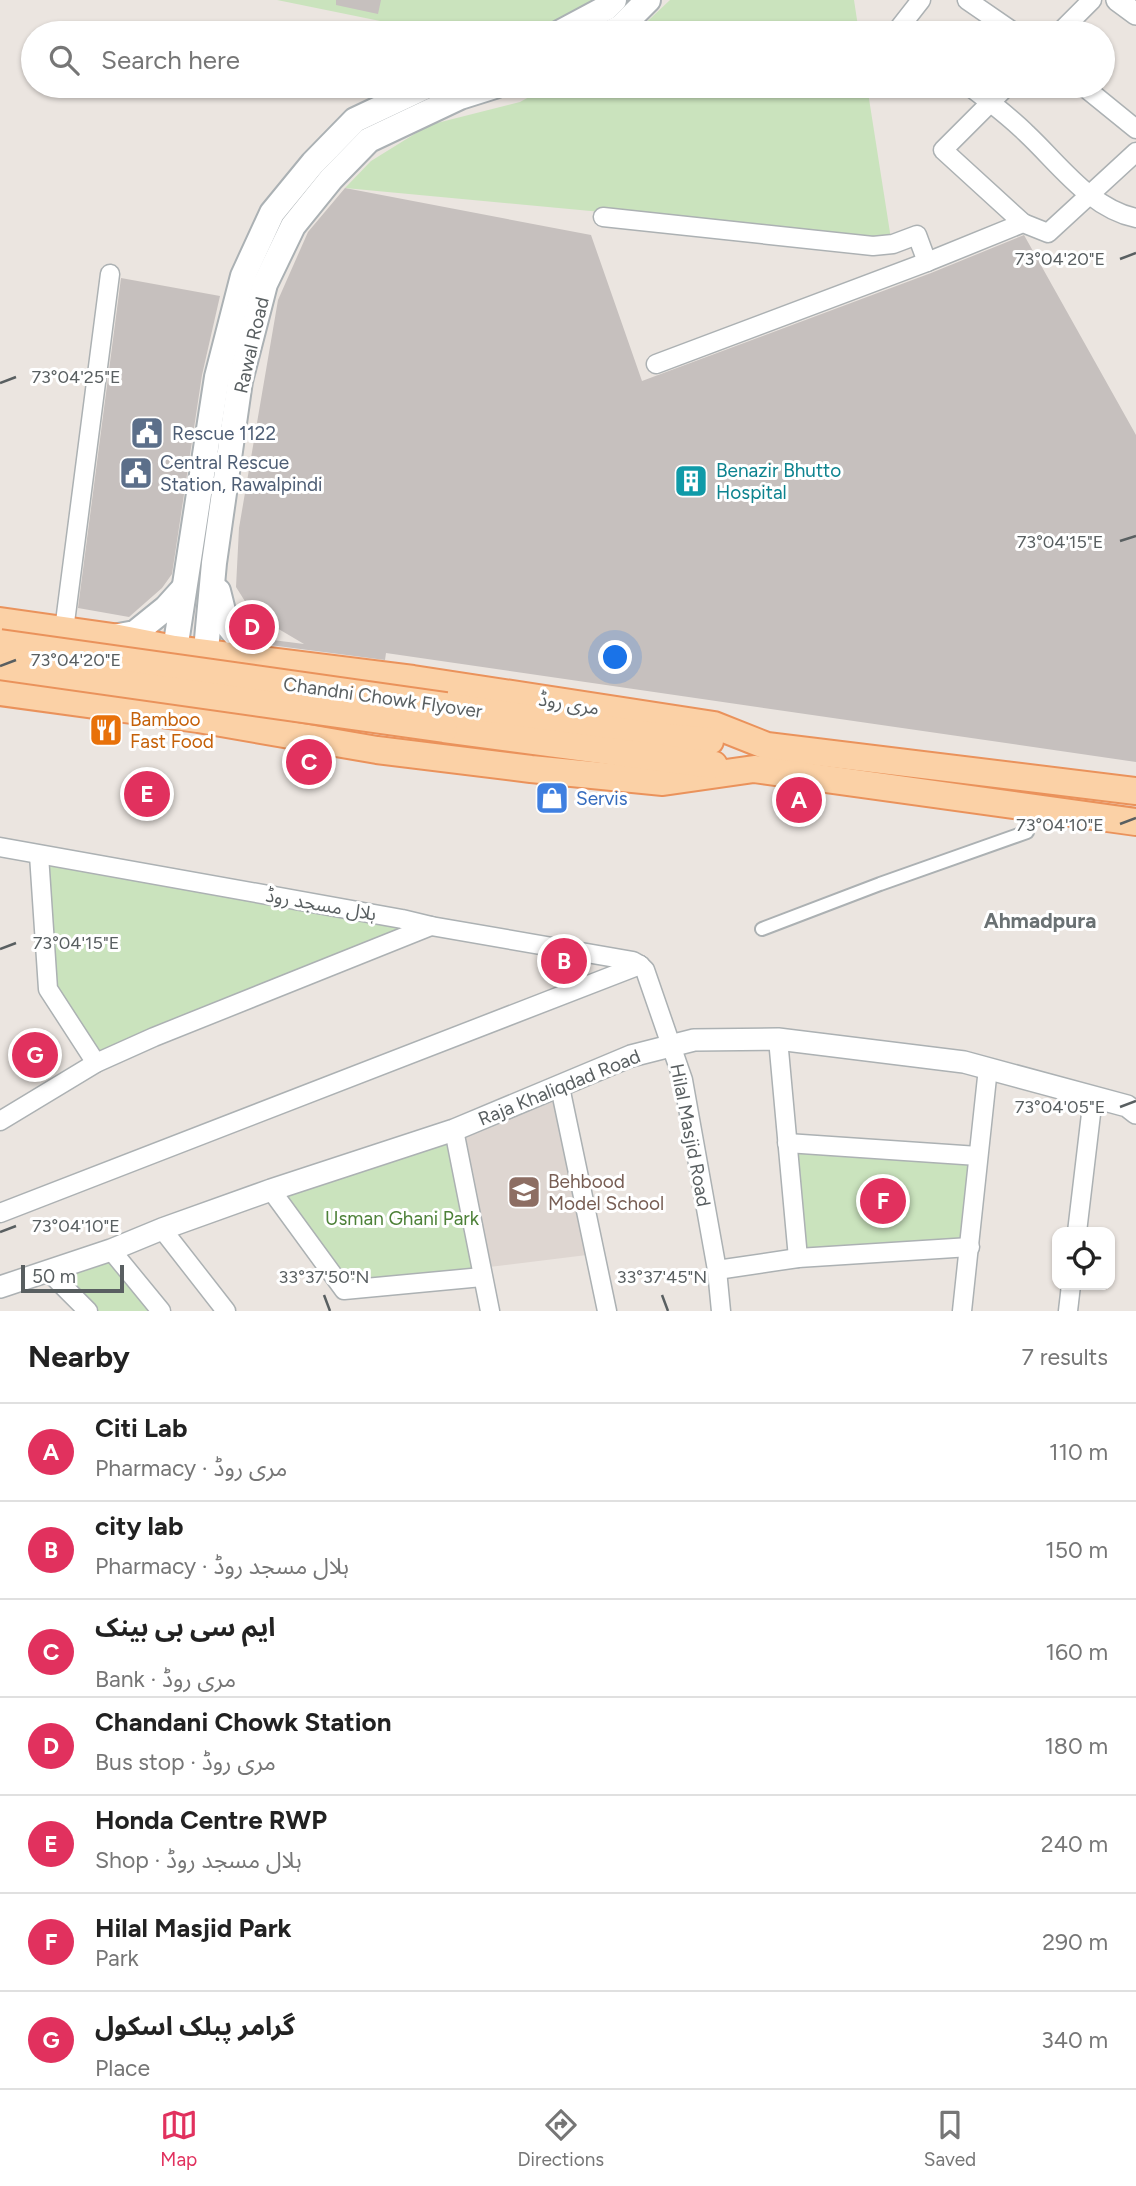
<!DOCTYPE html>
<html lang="en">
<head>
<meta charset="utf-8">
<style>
	body { margin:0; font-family:Figtree,"Noto Sans Arabic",sans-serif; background:#f6f6f6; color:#222 }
	.controls { position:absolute; right:21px; bottom:21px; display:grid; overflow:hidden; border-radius:14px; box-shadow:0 2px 5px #0004 }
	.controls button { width:63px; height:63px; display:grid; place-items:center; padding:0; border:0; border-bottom:2px solid #e0e0e0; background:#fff; color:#222; font:35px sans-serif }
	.scale { position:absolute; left:21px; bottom:18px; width:103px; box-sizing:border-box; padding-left:7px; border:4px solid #595f61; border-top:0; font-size:19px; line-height:24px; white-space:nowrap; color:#595f61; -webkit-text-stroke:5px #fff; paint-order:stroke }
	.you { position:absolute; left:616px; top:658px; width:24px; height:24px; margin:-18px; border:5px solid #fff; border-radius:50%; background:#1a73e8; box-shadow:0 0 0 10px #1a73e833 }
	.badge { display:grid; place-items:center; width:46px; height:46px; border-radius:50%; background:#e1315e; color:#fff; font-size:23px; font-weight:700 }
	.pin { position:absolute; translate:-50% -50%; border:4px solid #fff; box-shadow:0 2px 7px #0006 }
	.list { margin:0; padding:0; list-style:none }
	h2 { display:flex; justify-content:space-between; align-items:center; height:91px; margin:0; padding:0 28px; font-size:30px }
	h2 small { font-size:23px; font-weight:400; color:#767676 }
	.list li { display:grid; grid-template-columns:46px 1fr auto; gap:21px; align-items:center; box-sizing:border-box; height:98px; padding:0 28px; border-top:2px solid #e0e0e0 }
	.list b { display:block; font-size:26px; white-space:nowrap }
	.list p { margin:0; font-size:23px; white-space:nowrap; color:#767676 }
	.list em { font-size:23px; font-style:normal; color:#767676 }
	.icon { flex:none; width:38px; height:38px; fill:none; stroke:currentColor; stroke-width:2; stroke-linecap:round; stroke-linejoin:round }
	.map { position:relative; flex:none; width:1136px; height:1311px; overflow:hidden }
	.search { position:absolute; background:#fff; box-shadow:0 2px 5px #0004; left:21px; right:21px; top:21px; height:77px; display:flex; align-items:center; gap:18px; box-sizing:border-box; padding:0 24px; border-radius:38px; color:#767676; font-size:26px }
	.sheet { height:777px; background:#fff }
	nav { display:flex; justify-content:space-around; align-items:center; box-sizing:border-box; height:98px; border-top:2px solid #e0e0e0; background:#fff; font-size:19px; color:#767676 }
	nav a { display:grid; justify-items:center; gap:4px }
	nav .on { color:#e1315e }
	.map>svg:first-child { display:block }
	.education { fill:#ded6d1 }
	.green { fill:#cae3bd }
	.building { fill:#c6c0be }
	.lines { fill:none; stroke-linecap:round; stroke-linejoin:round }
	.pedestrian-casing { stroke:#acb1b3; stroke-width:16 }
	.minor-casing { stroke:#acb1b3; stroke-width:21 }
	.tertiary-casing { stroke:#acb1b3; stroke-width:24 }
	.secondary-casing { stroke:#abb1b4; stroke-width:28 }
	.primary-casing { stroke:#ea925b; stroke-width:30 }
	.pedestrian { stroke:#fff; stroke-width:12 }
	.minor { stroke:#fff; stroke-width:18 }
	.tertiary { stroke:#fff; stroke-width:21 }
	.secondary { stroke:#fff; stroke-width:24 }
	.primary { stroke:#fbd1a6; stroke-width:26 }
	.primary-bridge-casing { stroke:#ea925b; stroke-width:30; stroke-linecap:butt }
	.primary-bridge { stroke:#fbd1a6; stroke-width:26 }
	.ticks { fill:none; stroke:#595f61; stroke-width:2.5 }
	.labels { text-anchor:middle; stroke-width:6; stroke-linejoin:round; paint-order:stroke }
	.street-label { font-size:19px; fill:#595f61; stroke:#fff }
	.service-label { font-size:19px; fill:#4e5e75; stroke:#fff; text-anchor:start }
	.culture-label { font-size:19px; fill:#0d838f; stroke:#fff; text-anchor:start }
	.food-label { font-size:19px; fill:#c56008; stroke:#fff; text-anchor:start }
	.shop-label { font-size:19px; fill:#366cbe; stroke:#fff; text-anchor:start }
	.education-label { font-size:19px; fill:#785e54; stroke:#fff; text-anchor:start }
	.park-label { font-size:19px; fill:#4d8138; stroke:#fff }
	.neighbourhood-label { font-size:21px; font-weight:bold; fill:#6a7173; stroke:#fff }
	.ticks-label { font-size:18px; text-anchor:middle; fill:#595f61; stroke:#fff; stroke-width:6; stroke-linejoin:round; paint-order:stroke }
</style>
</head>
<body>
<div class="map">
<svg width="1136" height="1311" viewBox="0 0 1136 1311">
	<rect width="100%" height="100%" fill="#ebe5e0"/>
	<path class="education" d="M560,1087l35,167 -114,14 -27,-138z"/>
	<g class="green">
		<path d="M277,0h316l-10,10 -49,23h-95z"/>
		<path d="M670,0h184l5,33h-224z"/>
		<path d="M549,86h318l24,153 -546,-51 26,-27 58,-36 91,-23z"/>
		<path d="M39,855l392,71 -335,137 -48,-74z"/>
		<path d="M452,1134l30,143 -138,13 -73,-100z"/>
		<path d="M787,1143l191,13 -8,91 -172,11z"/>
		<path d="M111,1250l50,61h-73l-40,-40z"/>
	</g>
	<g class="building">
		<path d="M336,0h45l-3,14 -42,-9z"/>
		<path d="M345,188l246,47 51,146 289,-108 93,-38 112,200v327l-750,-109 -1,7 -123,-16 -5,-6 47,6 -51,-30 -17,-27 3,-59 39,-228 30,-68z"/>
		<path d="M121,278l99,18 -18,79 -30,199 -10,14 -33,29 -51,-9z"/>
		<path d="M44,1029l18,31 -34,19 -19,-28z"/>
	</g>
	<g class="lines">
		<defs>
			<path id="pedestrian" d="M762,929l118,-45 147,-52"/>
			<g id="minor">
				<path d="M967,0l48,33"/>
				<path d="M898,33l-2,-1 25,-32"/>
				<path d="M1059,33l33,-33"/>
				<path d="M969,86c20,15 40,30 58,48 32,30 64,75 109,84"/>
				<path d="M1007,86l-64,64 80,73"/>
				<path d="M1083,86l53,43"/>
				<path d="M603,217l270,29 20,-2 24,-9 10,27"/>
				<path d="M656,364l271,-102 96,-39 25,10 88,-81"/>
				<path d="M64,630l46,-356"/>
				<path d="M0,847l402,72 29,7 202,35 7,4"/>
				<path d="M39,855l9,134 48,74"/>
				<path d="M640,965l5,5 38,110 34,190 4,41"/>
				<path d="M778,1039l20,219"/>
				<path d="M560,1087l47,224"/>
				<path d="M0,1121l96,-58 58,-26 277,-111"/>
				<path d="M454,1130l36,181"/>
				<path d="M787,1143l191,13"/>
				<path d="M271,1190l73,100 138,-13"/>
				<path d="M0,1213l640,-248"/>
				<path d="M162,1229l64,82"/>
				<path d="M1077,1232l16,-135"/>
				<path d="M111,1250l50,61"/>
				<path d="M717,1270l81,-12 172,-11"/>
				<path d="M48,1271l40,40"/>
				<path d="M962,1311l26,-243"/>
				<path d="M1068,1311l3,-26"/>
			</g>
			<g id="tertiary">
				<path d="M1117,0l19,14"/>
				<path d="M0,1287l111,-37 51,-21 109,-39 183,-60 177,-74 63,-16 84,-1 186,23 163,44 9,7"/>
			</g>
			<g id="secondary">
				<path d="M559,33l47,-25 8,-8"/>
				<path d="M609,33l12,-6 27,-27"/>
				<path d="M218,591l8,32 30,37"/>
				<path d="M113,637l22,-4 31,-25 18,-20"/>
				<path d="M172,669l45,-292 26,-101 29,-63 41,-50 42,-43 72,-34"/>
				<path d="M204,672l10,-109 26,-182 25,-97 28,-58 38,-47 38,-39 91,-43 35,-11"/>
			</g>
			<g id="primary">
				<path d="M0,621l113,16 61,12 239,30 301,46 53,21 369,45"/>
				<path d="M0,692l198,27 179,31 154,19 132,13 91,-13 382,53"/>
				<path d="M446,706l210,30 54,5"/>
				<path d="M444,729l270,36"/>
			</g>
		</defs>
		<use href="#pedestrian" class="pedestrian-casing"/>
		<use href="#minor" class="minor-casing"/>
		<use href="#tertiary" class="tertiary-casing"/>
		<use href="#secondary" class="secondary-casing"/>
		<use href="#primary" class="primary-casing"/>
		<use href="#pedestrian" class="pedestrian"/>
		<use href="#minor" class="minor"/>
		<use href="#tertiary" class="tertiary"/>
		<use href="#secondary" class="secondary"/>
		<use href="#primary" class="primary"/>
		<defs>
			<g id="primary-bridge">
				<path d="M0,643l446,63"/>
				<path d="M0,666l444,63"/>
			</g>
		</defs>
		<use href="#primary-bridge" class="primary-bridge-casing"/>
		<use href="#primary-bridge" class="primary-bridge"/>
	</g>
	<path class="ticks" d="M1120,259l16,-6M0,383l16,-6M1120,541l16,-5M0,666l16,-6M1120,824l16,-6M0,949l16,-6M1120,1107l16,-6M0,1232l16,-6M324,1295l6,16M662,1295l6,16"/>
	<defs>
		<symbol id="civic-square" viewBox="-11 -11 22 22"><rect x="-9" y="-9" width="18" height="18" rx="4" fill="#5c6f8a" stroke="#fff"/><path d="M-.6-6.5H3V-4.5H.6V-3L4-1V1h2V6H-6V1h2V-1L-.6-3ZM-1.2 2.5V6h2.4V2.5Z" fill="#fff"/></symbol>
		<symbol id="building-square" viewBox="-11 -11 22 22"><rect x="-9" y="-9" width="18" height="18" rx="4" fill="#0f9aa8" stroke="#fff"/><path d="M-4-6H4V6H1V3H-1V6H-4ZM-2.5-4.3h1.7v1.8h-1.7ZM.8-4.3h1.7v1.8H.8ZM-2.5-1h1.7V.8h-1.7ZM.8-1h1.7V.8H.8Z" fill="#fff"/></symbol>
		<symbol id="restaurant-square" viewBox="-11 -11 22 22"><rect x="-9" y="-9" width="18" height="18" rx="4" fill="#e8710a" stroke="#fff"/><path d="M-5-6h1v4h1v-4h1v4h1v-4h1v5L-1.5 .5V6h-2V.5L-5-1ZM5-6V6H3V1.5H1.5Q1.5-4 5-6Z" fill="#fff"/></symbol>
		<symbol id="shop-square" viewBox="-11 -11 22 22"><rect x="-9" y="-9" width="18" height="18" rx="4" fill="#3f7fe0" stroke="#fff"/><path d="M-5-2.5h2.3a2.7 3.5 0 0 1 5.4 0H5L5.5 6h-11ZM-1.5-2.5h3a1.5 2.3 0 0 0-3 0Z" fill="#fff"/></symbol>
		<symbol id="school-square" viewBox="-11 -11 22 22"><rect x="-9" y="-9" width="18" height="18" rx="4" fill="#8d6e63" stroke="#fff"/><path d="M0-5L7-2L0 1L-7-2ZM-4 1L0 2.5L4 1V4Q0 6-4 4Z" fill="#fff"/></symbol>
	</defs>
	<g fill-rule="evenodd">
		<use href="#civic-square" x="128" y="414" width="38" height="38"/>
		<use href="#civic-square" x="117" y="454" width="38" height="38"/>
		<use href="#building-square" x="672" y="462" width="38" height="38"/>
		<use href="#restaurant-square" x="87" y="711" width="38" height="38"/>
		<use href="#shop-square" x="533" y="779" width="38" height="38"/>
		<use href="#school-square" x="505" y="1173" width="38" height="38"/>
	</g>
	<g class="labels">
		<g class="street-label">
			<text transform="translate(251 345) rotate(-77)" y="7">Rawal Road</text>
			<text transform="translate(383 697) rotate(8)" y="7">Chandni Chowk Flyover</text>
			<text transform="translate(569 703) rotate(9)" y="7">مری روڈ</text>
			<text transform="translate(321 904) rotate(10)" y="7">ہلال مسجد روڈ</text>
			<text transform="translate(559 1087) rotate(-22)" y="7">Raja Khaliqdad Road</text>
			<text transform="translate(691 1135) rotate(79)" y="7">Hilal Masjid Road</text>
		</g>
		<g class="service-label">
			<text x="172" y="440">Rescue 1122</text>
			<text x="160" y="469">Central Rescue<tspan x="160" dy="22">Station, Rawalpindi</tspan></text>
		</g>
		<g class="culture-label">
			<text x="716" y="477">Benazir Bhutto<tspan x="716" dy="22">Hospital</tspan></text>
		</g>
		<g class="food-label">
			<text x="130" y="726">Bamboo<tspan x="130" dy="22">Fast Food</tspan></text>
		</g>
		<g class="shop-label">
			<text x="576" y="805">Servis</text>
		</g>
		<g class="education-label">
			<text x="548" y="1188">Behbood<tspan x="548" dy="22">Model School</tspan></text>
		</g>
		<g class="park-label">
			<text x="402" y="1225">Usman Ghani Park</text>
		</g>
		<g class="neighbourhood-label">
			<text x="1040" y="928">Ahmadpura</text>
		</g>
	</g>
	<g class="ticks-label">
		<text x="1060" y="265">73°04'20"E</text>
		<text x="76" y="383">73°04'25"E</text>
		<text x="1060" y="548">73°04'15"E</text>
		<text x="76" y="666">73°04'20"E</text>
		<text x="1060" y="831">73°04'10"E</text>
		<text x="76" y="949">73°04'15"E</text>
		<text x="1060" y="1113">73°04'05"E</text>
		<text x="76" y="1232">73°04'10"E</text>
		<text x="324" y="1283">33°37'50"N</text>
		<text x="662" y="1283">33°37'45"N</text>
	</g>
</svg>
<div class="controls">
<button><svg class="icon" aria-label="locate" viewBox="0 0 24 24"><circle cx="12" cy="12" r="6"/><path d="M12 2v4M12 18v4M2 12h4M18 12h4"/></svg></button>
</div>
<div class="scale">50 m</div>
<div class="you"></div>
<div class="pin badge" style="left:799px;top:800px">A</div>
<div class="pin badge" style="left:564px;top:961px">B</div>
<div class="pin badge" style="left:309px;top:762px">C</div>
<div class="pin badge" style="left:252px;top:627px">D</div>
<div class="pin badge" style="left:147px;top:794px">E</div>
<div class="pin badge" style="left:883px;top:1201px">F</div>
<div class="pin badge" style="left:35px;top:1055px">G</div>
<div class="search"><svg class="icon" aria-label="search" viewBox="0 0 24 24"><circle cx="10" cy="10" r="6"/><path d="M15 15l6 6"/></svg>Search here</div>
</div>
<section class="sheet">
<h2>Nearby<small>7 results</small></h2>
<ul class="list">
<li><span class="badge">A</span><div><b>Citi Lab</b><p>Pharmacy · مری روڈ</p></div><em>110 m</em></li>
<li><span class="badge">B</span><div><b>city lab</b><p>Pharmacy · ہلال مسجد روڈ</p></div><em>150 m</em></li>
<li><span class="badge">C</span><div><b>ایم سی بی بینک</b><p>Bank · مری روڈ</p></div><em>160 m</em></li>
<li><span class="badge">D</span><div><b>Chandani Chowk Station</b><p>Bus stop · مری روڈ</p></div><em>180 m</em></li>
<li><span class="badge">E</span><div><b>Honda Centre RWP</b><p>Shop · ہلال مسجد روڈ</p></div><em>240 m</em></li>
<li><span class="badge">F</span><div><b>Hilal Masjid Park</b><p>Park</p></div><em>290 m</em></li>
<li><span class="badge">G</span><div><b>گرامر پبلک اسکول</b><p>Place</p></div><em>340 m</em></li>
</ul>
</section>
<nav>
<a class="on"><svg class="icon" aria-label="map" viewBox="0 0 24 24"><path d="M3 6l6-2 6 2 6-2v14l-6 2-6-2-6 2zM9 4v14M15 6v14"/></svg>Map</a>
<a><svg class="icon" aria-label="directions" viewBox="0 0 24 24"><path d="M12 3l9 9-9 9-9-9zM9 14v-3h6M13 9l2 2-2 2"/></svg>Directions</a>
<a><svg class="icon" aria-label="saved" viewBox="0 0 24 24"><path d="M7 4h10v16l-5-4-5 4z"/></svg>Saved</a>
</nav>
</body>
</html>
